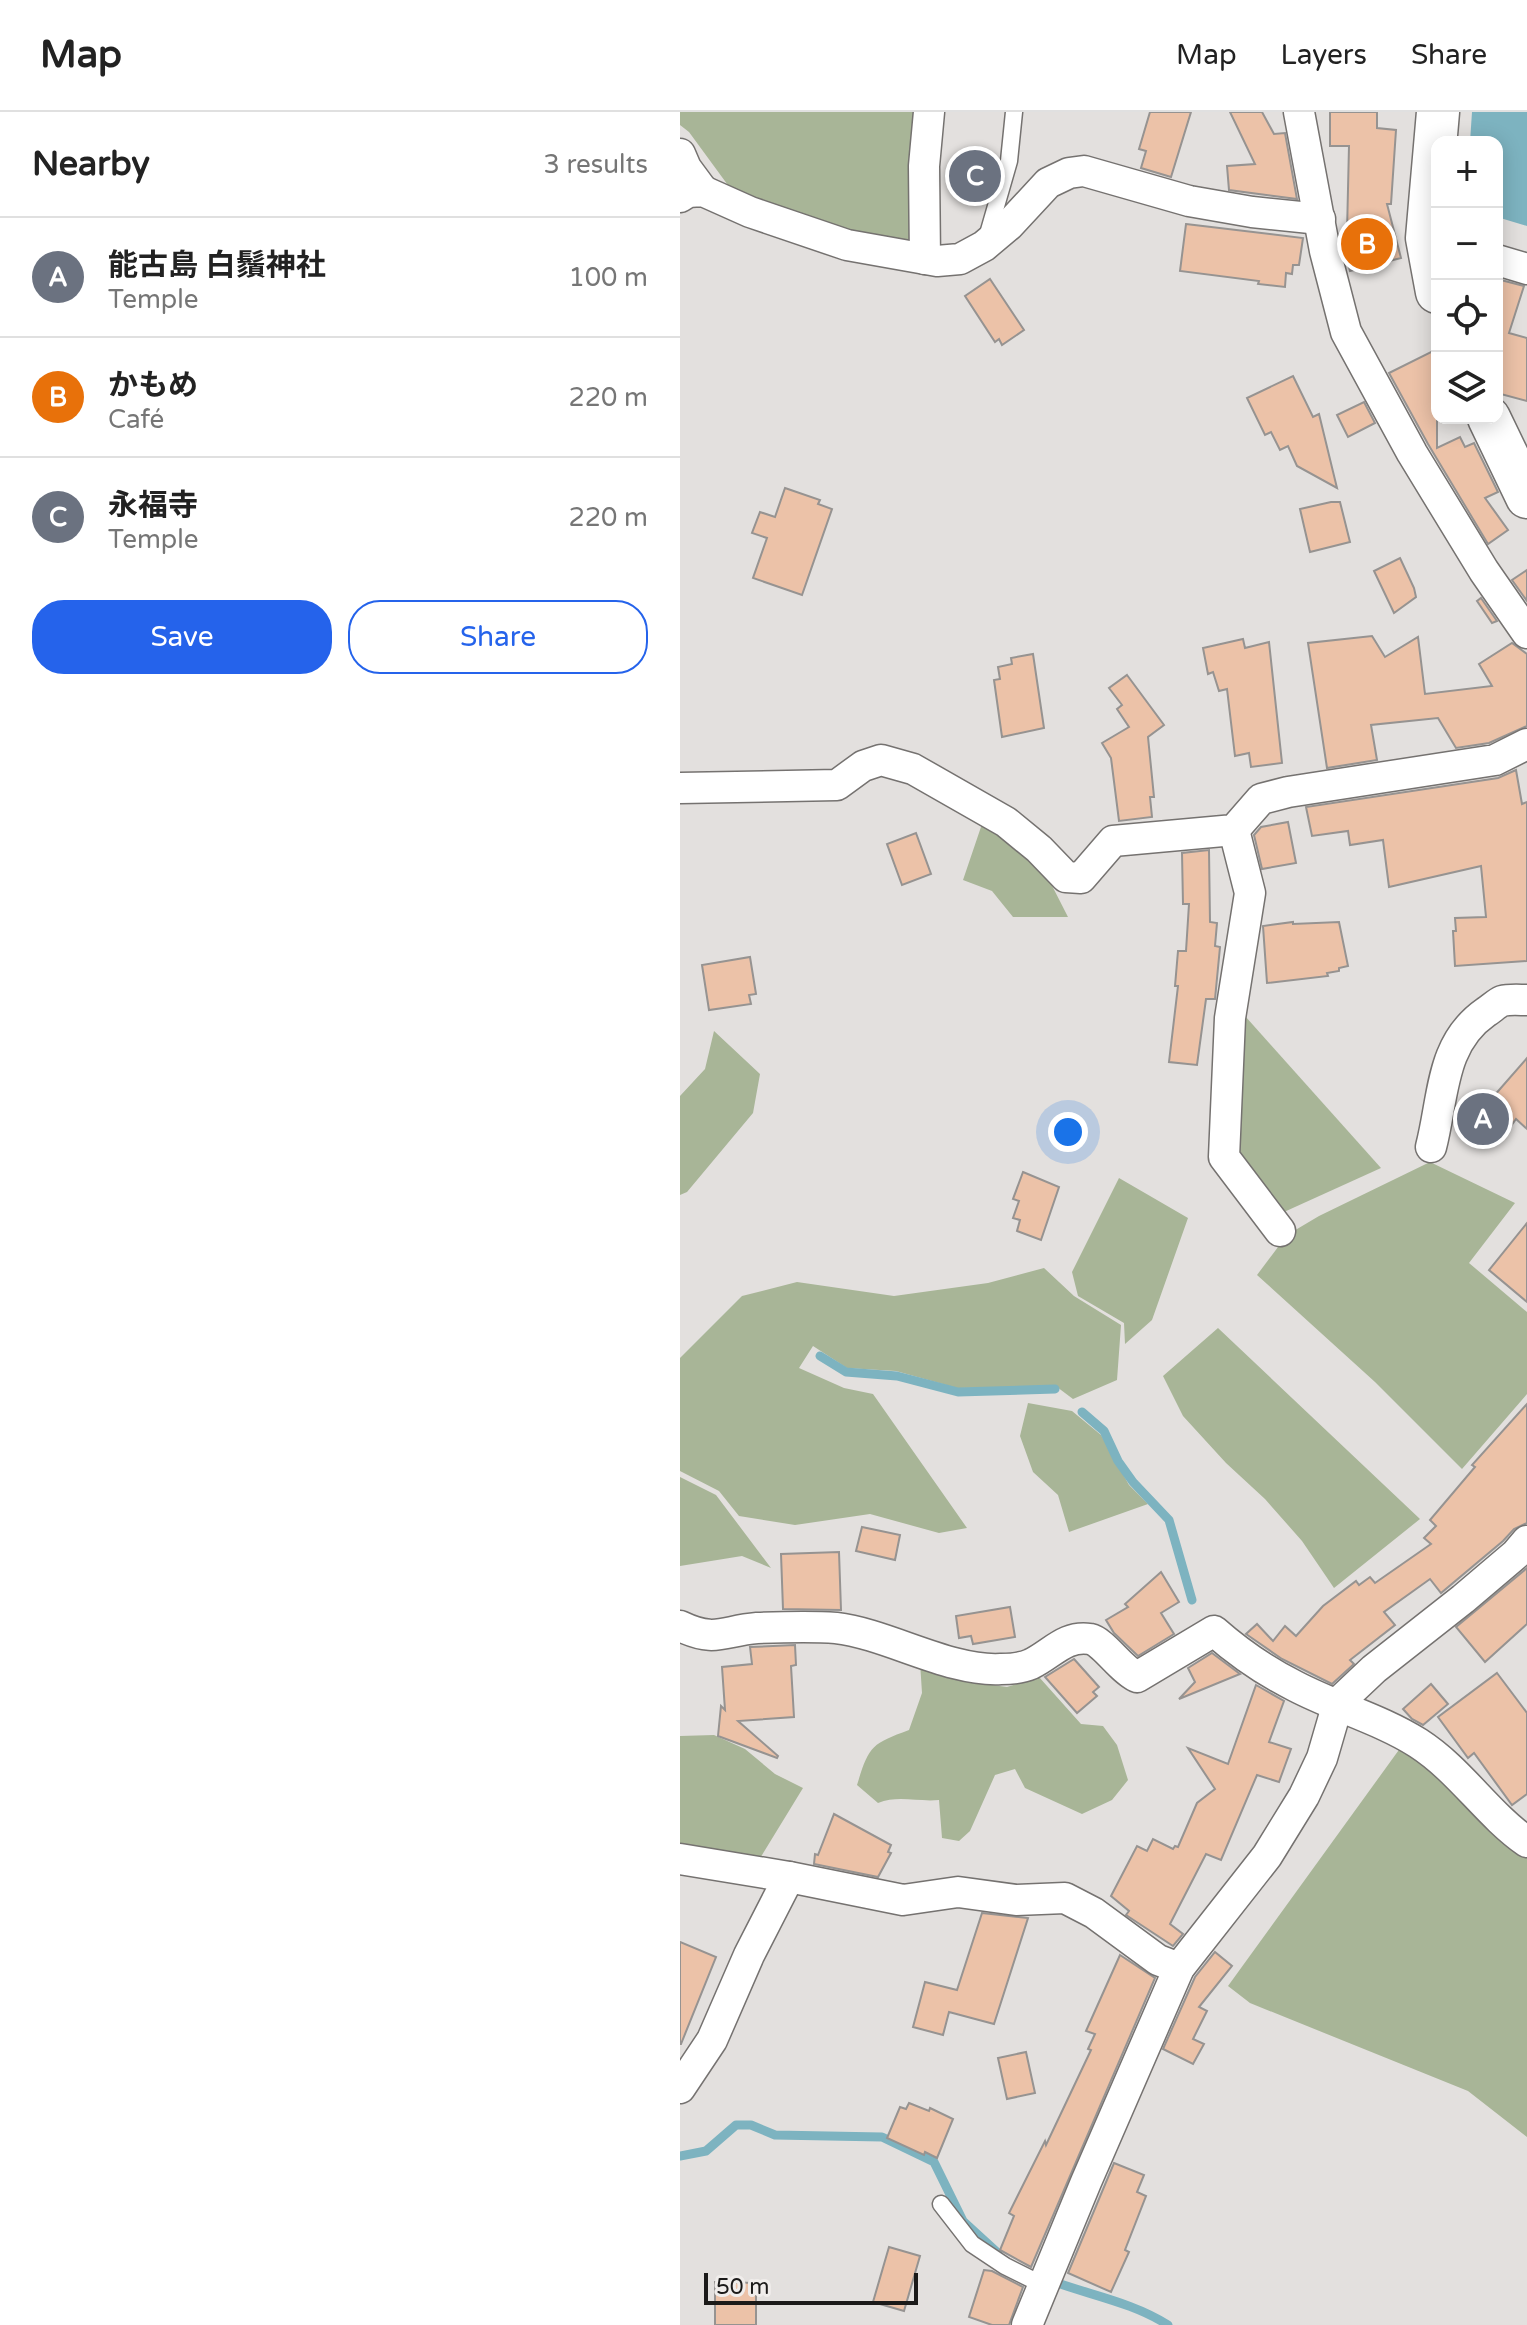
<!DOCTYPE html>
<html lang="en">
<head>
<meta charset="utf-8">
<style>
	body { margin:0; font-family:"Varela Round","Noto Sans JP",sans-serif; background:#f2f2f2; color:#222 }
	.controls { position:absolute; right:24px; top:24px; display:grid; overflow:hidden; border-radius:16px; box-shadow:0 4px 20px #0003 }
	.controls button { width:72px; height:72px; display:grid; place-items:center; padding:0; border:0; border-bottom:2px solid #e0e0e0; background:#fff; color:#222; font:40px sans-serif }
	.scale { position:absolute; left:24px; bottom:20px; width:214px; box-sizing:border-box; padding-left:8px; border:4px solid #1b1a19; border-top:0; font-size:22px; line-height:28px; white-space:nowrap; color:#1b1a19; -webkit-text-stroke:6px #f0edeb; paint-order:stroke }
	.you { position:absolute; left:388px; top:1020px; width:28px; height:28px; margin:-20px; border:6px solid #fff; border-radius:50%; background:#1a73e8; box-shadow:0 0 0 12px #1a73e833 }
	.badge { display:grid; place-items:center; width:52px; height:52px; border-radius:50%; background:#2563eb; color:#fff; font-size:26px; font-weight:700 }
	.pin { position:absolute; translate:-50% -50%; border:4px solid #fff; box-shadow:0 2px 8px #0006 }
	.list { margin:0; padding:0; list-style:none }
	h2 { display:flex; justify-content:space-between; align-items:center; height:104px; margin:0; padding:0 32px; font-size:34px }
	h2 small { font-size:26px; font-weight:400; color:#767676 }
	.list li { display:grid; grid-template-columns:52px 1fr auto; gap:24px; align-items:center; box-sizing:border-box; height:120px; padding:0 32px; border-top:2px solid #e0e0e0 }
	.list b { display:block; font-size:30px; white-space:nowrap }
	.list p { margin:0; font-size:26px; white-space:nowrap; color:#767676 }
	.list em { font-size:26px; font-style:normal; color:#767676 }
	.actions { display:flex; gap:16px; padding:24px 32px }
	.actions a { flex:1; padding:18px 0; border:2px solid #2563eb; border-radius:32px; text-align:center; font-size:28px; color:#2563eb }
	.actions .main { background:#2563eb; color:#fff }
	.icon { flex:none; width:44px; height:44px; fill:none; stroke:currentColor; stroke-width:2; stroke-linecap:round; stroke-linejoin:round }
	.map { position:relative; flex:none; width:847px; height:2213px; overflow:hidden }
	header { display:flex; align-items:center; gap:48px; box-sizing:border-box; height:112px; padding:0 40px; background:#fff; border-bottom:2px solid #e0e0e0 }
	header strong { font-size:38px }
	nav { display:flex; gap:44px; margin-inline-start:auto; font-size:28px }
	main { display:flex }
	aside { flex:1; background:#fff }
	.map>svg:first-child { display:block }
	.green { fill:#a8b597 }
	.water { fill:#7db3c0 }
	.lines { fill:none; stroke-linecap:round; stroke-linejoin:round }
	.stream { stroke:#7db3c0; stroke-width:9 }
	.building { fill:#ecc2a8; stroke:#969391; stroke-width:2 }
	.lane-casing { stroke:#757270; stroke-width:19 }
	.street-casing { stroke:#757270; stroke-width:33 }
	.secondary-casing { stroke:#757270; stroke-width:45 }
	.lane { stroke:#fff; stroke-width:16 }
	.street { stroke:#fff; stroke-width:30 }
	.secondary { stroke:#fff; stroke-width:42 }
</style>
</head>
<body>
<header>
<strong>Map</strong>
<nav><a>Map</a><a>Layers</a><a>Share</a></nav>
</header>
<main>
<aside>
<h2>Nearby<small>3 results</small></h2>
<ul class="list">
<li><span class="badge" style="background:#6b7280">A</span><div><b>能古島 白鬚神社</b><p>Temple</p></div><em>100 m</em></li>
<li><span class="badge" style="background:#e8710a">B</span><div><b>かもめ</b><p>Café</p></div><em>220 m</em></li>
<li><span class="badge" style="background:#6b7280">C</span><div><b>永福寺</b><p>Temple</p></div><em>220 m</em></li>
</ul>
<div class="actions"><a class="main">Save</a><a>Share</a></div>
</aside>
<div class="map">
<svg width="847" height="2213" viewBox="0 0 847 2213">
	<rect width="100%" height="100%" fill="#e3e0de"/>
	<g class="green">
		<path d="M0,0h237l-6,134 -170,-43 -52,-71 -9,-7z"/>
		<path d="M302,712l38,23 23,21 25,49h-55l-21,-26 -29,-11z"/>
		<path d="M565,904l136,152 -97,44 -49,-54z"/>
		<path d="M34,919l46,43 -7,39 -66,79 -7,3v-99l25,-27z"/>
		<path d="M750,1050l85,41 -46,60 58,49v82l-65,75 -87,-87 -118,-107 30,-40 32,-19z"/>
		<path d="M439,1066l69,40 -36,102 -27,24 -1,-21 -46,-27 -6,-24z"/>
		<path d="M364,1156l30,28 47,29 -4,55 -44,19 -16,-12 -100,1 -61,-17 -49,-3 -34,-22 -14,22 45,20 29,6 94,134 -28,5 -69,-19 -75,11 -56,-9 -20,-25 -39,-20v-113l62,-62 55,-14 97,14 94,-13z"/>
		<path d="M538,1216l202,191 -86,69 -32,-47 -37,-42 -39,-36 -43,-47 -20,-40z"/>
		<path d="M348,1291l44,8 29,24 28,50 19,19 -79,28 -11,-37 -25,-23 -13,-36z"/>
		<path d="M0,1365l36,18 55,73 -29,-12 -62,10z"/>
		<path d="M240,1550l43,19 44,6 32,-10 42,47 22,2 14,19 11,35 -16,20 -30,14 -57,-26 -10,-19 -20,6 -25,56 -11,10 -17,-3 -3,-38c-22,2 -41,-5 -61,3l-21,-18c12,-39 14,-41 52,-55l13,-37z"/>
		<path d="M34,1623l31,14 30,25 28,14 -44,72 -79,-11v-113z"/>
		<path d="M721,1635l25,11 101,96v283l-59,-46 -218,-88 -22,-17z"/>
	</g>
	<path class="water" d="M792,0h55v114l-30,-9v-75h-27z"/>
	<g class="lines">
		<g class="stream">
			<path d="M140,1244l26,16 51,4 61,16 97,-3"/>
			<path d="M402,1300l22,19 14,30 15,21 36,38 23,80"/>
			<path d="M0,2044l26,-5 30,-26h15l24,10 107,2 52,25 29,59 35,32"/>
			<path d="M369,2168c40,15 83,22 119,45"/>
		</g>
	</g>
	<g class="building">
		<path d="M470,0h41l-20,65 -30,-9 5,-17 -7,-2z"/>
		<path d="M550,0h32l12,22 11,-1 12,66 -68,-9 -2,-24 28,-2z"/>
		<path d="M650,0h47v16l19,2 -5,74h-4l14,54 -51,13 -9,-37 6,-2 2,-86h-19z"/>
		<path d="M506,112l117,14 -4,27h-6l-1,9 -6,-1 -1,14 -27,-3 1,-3 -79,-10z"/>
		<path d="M310,167l34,51 -22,15 -3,-6 -4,3 -30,-46z"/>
		<path d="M817,167l27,7 -15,47 18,5v63l-30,-8z"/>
		<path d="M757,237v99l23,-11 5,10 9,-4 24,49 -13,6 23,32 -20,14 -60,-100 -39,-71z"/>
		<path d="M613,264l20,41 6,-3 18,74 -40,-22 -9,-20 -8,4 -9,-18 -6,3 -18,-37z"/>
		<path d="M684,290l11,21 -27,14 -11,-22z"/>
		<path d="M105,376l35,12 -2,4 14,5 -30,86 -49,-17 14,-40 -15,-5 8,-21 15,5z"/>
		<path d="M651,390h9l10,40 -40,10 -10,-43z"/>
		<path d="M720,446l14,30 2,9 -22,16 -20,-42z"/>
		<path d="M847,458v31l-15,-21z"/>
		<path d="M801,486l16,23 -5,2 -15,-22z"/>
		<path d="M692,524l13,21 33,-20 7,57 67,-8 -13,-22 33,-21 15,11v72l-38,17 -33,5 -18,-30 -67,7 6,35 -50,8 -19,-125z"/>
		<path d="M563,527l2,9 24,-6 13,121 -31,4 -2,-14 -14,3 -8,-67 -8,2 -6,-19 -5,2 -5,-26z"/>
		<path d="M353,542l11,74 -42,9 -8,-57 6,-1 -2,-12 14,-3 -1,-6z"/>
		<path d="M447,563l37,50 -16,12 6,60h-4l2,20 -33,4 -8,-63 -9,-15 27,-16 -12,-18 5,-4 -13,-17z"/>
		<path d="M836,658l6,34 5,-2v159l-72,5 -2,-35h3l-1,-13 31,-1 -5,-51 -92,21 -6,-47 -33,5 -2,-14 -36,5 -6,-29 192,-29z"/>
		<path d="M608,710l8,41 -34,6 -8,-34 7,-8z"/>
		<path d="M236,721l15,41 -29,11 -15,-41z"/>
		<path d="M529,738l1,72 7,1 -2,23 5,1 -5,52h-9l-9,66 -28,-3 9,-76h-3l3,-35h8l3,-47h-6l-1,-51z"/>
		<path d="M613,810v2l46,-2 9,44 -9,2v3l-12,2 1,3 -61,7 -4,-57z"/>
		<path d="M70,845l6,37 -7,1 2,9 -42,6 -7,-45z"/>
		<path d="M847,946v71l-11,-10 -5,7 -25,-21z"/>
		<path d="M343,1060l36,15 -18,53 -24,-9 3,-11 -7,-2 6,-17 -6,-2z"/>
		<path d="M847,1111v79l-38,-32z"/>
		<path d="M847,1292v119l-13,6 -11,12 -62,52 -11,-14 -46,33 11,13 -45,35 4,4 -22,20 -50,-25 -36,-25 11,-10 16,17 12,-15 11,10 27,-30 33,-25 3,4 11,-8 5,6 56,-39 -7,-6 12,-12 -6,-6 45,-53 -3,-2z"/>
		<path d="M182,1415l38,8 -5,25 -39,-9z"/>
		<path d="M159,1440l2,58 -58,-1 -2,-55z"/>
		<path d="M847,1456v56l-42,38 -29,-35z"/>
		<path d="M481,1460l18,30 -18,11 13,21 -36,22 -24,-23 -8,-13 22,-13 -3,-3z"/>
		<path d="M330,1495l5,30 -42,7 -2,-8 -12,2 -3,-22z"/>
		<path d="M115,1533l1,20 -5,1 3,51 -56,4 40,35 -1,2 -59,-22 3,-30 4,4 -3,-43 30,-3 -2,-17z"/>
		<path d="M532,1541l28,21 -61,25 16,-17 -7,-14z"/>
		<path d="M394,1547l25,28 -6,5 4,4 -20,17 -32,-36z"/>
		<path d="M817,1561l30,40v81l-15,11 -38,-52 -6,5 -30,-41z"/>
		<path d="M751,1572l17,20 -25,21 -11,-6 -9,-10z"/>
		<path d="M576,1573l28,16 -15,41 22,7 -12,33 -22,-7 -36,85 -15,-6 -36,70 13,10 -10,12 -47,-31 3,-4 -18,-15 26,-50 10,5 6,-12 20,10 2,-3 3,1 19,-44 18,-14 -27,-41 40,16z"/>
		<path d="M154,1702l57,31 -3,7 3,1 -13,24 -64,-13 1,-10 3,1z"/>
		<path d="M302,1801l46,5 -34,106 -45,-12 -6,23 -30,-8 12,-45 32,8z"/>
		<path d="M0,1830l36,15 -35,87h-1z"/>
		<path d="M535,1840l17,14 -33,41 8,4 -14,28 11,5 -11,20 -30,-15 32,-72z"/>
		<path d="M440,1843l35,23 -124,289 -31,-17 14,-34 -5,-3 36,-72 1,4 45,-95 -3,-1 7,-15 -9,-3z"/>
		<path d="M346,1940l9,41 -28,6 -9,-41z"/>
		<path d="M229,1991l20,8 1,-3 23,11 -16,39 -12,-6 -1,3 -37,-17 13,-31 6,2z"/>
		<path d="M434,2051l30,12 -7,17 9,4 -21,54 4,2 -18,40 -43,-19z"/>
		<path d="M209,2135l31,9 -16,55 -31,-9z"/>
		<path d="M304,2158l8,1 31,16 -14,38h-17l-23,-8z"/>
		<path d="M35,2170l41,1v42h-41z"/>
	</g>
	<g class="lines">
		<defs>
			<g id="lane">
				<path d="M306,129l23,-80 5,-49"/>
				<path d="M261,2092l31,40 33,22 38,19"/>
			</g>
			<g id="street">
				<path d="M619,0l26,139 21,81 66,121 72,118 43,62"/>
				<path d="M0,42l6,14 17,23"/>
				<path d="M0,85l8,-5 15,-1 47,21 97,33 90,16 23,-2 24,-13 25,-21 39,-42 21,-10 15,-2 105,30 63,11 68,7"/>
				<path d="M245,147l-1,-93 5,-54"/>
				<path d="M817,148l30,9"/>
				<path d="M0,676l157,-3 26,-19 18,-6 32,9 93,53 33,27 27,28 15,1 32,-37 121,-11 27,-31 27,-7 207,-32 32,-16"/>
				<path d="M554,718l16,63 -20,125 -6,139 56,74"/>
				<path d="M751,1035c13,-50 9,-103 55,-135 5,-3 11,-9 16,-11 7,-2 18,-1 25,-1"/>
				<path d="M0,1514c36,17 42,5 77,2 26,-1 53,-2 79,0 52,6 113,44 165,41 9,0 21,-1 30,-5 21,-10 34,-29 59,-25 14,3 30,30 47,38l77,-46c25,22 51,40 81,55 40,21 85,33 123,57 42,27 69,71 109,99"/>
				<path d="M0,1747l109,18 114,23 55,-8 58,8 49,-2 29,15 64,47 21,8"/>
				<path d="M0,1976l32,-48 37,-85 40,-78"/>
				<path d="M347,2213l59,-143 93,-214 88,-112 37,-60 18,-38 16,-55 36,-34 89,-70 53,-45 11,-13"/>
			</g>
			<g id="secondary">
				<path d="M757,180l-10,-54 11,-126"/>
				<path d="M809,306l38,79"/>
			</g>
		</defs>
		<use href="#lane" class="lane-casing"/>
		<use href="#street" class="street-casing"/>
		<use href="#secondary" class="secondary-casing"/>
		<use href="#lane" class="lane"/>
		<use href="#street" class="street"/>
		<use href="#secondary" class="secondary"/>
	</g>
</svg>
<div class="controls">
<button>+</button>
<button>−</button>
<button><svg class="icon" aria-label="locate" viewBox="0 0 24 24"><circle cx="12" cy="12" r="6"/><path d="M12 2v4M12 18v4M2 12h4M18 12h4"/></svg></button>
<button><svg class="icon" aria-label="layers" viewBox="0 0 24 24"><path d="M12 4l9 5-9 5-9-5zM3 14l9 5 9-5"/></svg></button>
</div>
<div class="scale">50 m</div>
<div class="you"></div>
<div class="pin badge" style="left:803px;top:1007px;background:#6b7280">A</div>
<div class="pin badge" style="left:687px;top:132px;background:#e8710a">B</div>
<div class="pin badge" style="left:295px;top:64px;background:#6b7280">C</div>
</div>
</main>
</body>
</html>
